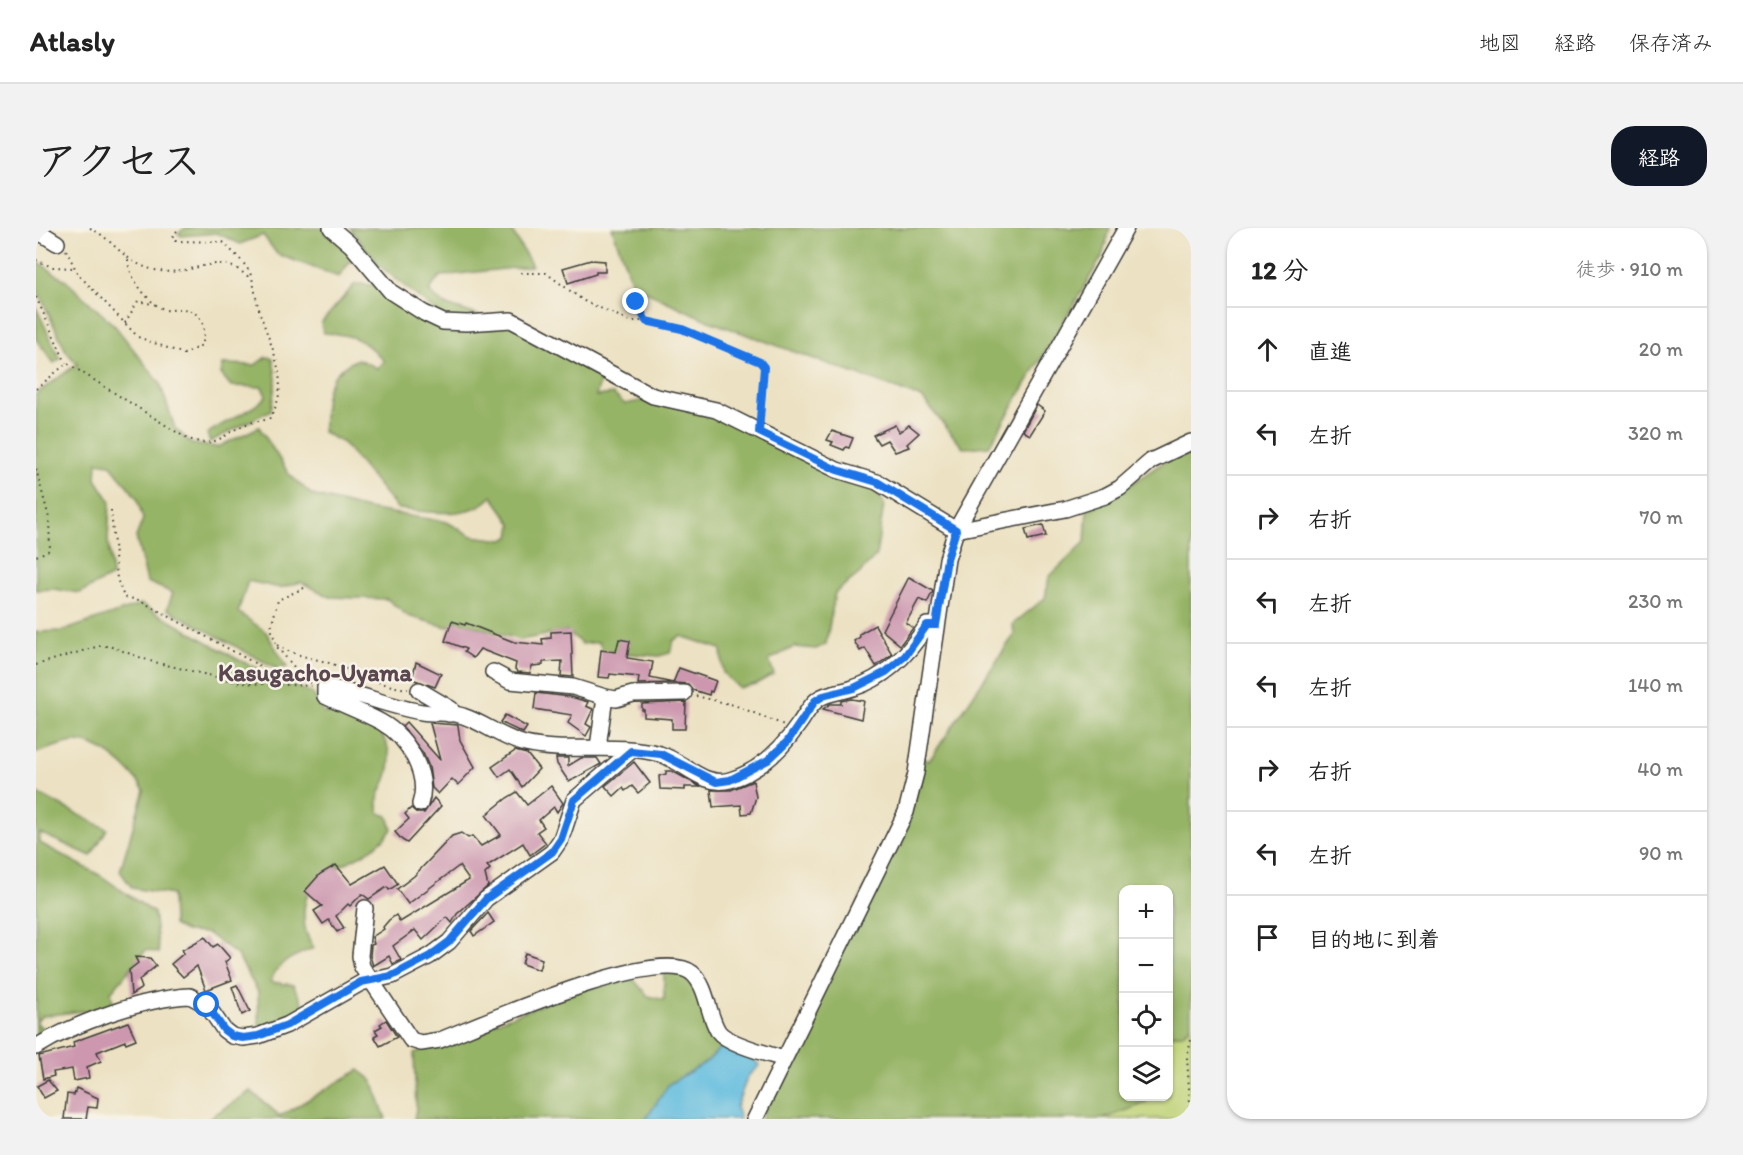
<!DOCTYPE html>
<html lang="ja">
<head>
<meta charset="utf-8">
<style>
	body { margin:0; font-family:Itim,"Klee One",sans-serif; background:#f2f2f2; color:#222 }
	.controls { position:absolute; right:18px; bottom:18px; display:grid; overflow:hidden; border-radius:12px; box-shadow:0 2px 4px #0004 }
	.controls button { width:54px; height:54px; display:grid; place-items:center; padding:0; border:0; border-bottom:2px solid #e0e0e0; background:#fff; color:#222; font:30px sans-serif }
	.stop { position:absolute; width:18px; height:18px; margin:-14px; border:4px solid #1a73e8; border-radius:50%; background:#fff }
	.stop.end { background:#1a73e8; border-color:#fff; box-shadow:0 2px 6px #0008 }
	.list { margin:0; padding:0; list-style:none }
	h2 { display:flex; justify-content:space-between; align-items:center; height:78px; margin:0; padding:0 24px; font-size:26px }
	h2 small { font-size:20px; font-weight:400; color:#767676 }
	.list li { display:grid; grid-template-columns:39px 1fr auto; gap:18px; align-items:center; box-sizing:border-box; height:84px; padding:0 24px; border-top:2px solid #e0e0e0 }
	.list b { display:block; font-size:22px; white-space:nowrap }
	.list em { font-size:20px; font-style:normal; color:#767676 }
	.icon { flex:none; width:33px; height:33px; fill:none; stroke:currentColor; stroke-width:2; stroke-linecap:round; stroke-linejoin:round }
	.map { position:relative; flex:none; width:1155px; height:891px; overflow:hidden; border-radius:24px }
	header { display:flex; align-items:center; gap:36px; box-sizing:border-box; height:84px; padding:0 30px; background:#fff; border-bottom:2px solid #e0e0e0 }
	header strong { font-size:28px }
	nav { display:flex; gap:33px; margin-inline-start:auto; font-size:21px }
	.intro { display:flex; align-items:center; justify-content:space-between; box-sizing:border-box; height:144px; padding:0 36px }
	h1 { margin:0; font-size:42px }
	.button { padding:15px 27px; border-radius:24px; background:#111827; color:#fff; font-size:21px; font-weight:700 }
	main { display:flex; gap:36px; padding:0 36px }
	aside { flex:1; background:#fff; border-radius:24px; box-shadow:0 2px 4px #0004 }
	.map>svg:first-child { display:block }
	.green { fill:#bed275; stroke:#6d7748; stroke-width:1.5 }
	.forest { fill:#96b466; stroke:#596841; stroke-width:1.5 }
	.water { fill:#60bcde; stroke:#3e6c7d; stroke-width:1.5 }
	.building { fill:#cc97af }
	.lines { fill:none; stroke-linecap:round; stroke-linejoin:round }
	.minor-casing { stroke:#3b3a35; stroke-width:18 }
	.path { stroke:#3b3a35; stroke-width:2; stroke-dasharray:1.5 4.5; stroke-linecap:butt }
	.minor { stroke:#fff; stroke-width:15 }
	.route { stroke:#1a73e8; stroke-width:8 }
	.labels { text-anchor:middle; stroke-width:5; stroke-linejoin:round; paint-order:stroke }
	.quarter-label { font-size:24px; font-weight:bold; fill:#5a474f; stroke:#f7f3e8 }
</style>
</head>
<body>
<header>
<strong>Atlasly</strong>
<nav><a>地図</a><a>経路</a><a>保存済み</a></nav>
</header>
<div class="intro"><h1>アクセス</h1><a class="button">経路</a></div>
<main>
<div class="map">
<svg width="1155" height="891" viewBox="0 0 1155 891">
	<rect width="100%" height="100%" fill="#f7f3e8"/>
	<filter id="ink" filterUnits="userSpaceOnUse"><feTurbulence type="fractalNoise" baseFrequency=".0167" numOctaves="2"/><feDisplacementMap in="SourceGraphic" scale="12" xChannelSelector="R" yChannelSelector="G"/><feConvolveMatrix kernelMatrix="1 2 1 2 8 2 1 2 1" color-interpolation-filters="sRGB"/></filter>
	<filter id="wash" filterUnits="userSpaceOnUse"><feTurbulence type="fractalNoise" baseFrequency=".008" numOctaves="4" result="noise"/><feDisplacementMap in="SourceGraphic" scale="24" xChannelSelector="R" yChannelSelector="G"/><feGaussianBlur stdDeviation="1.35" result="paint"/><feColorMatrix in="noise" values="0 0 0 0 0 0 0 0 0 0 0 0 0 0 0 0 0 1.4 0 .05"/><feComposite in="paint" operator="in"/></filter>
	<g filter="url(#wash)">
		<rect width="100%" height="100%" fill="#ece1c2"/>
		<path class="green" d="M1155,798v93h-88l42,-16v-6l23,-1 1,-62h13z"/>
		<g class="forest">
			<path d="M149,0h141l27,29 -14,20 -62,-23 -14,-19 -23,9 -23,-11 -36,3 -3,-3z"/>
			<path d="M314,0h160l22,38 -92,10 -11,15 14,13 44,14h-43l-64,-52z"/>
			<path d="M576,0h498l-8,29 -113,189 -26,2 -41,-50 -213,-77 -76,-35z"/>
			<path d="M0,33l28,18 51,47 45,57 15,45 17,16 26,3 41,-20 30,47 23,21 55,14 80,13 25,14 31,4 7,-3 2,-13 -20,-28c-22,25 -65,15 -94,13l-55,-66 -20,-11c3,-36 -1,-57 35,-73l19,9 7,-7c-21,-22 -30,-27 -60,-28l-3,-10 34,-39 22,1 55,35 77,2 94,51 -7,23 17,-2 12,10 26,-5 65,15 159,75 9,15 -8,52 -17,18 -24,19 -9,51 -10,5 -22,-2 -25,13 5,14 -18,10 -17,4 -16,-15 -2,-24 -40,-13 -7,4 -4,13 -11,3 -56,-4 -4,-10 -17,2 -15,-13 -47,9 -62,-19 -11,6 -39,-11 -21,-17 -57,-2 -29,-15 -21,6 -32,-7 -10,31 28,20 21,35 -12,1 -108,-59 6,-16 -26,-11 -11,-45 7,-18 -6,-21 -27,-34 -13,-2 -1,17 14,22 -2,39 4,36 -32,17 -26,-4 -18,1v-196l41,-30 -11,-13 -30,-64z"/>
			<path d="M0,79l24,52 -6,4 -18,-24z"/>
			<path d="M230,129l7,1 3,21 -5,31 -61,32 -3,-8c17,-13 48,-24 59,-38l-4,-9 -31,-1 -10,-12 2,-10 32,1z"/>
			<path d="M1145,223l10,4v571l-9,8h-13l-1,-144h-44v206l21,1 1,6 -43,16h-342l162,-360 6,2 85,-126 -1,-11 32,-26 4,-21 36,-35 2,-32c34,-17 62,-39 94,-59z"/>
			<path d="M105,376l96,55 76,35 11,19c12,2 26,2 37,6 22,7 33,33 27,54 -5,19 -13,18 -9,40l9,3 4,13c-27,40 -88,33 -88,85 0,15 2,21 10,34 -15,6 -40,15 -43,34l22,3 12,23 -33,18h-13l-1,-34 -21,-37 -30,-22 -21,-1 -13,-7 -1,-30 -40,-7 -12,-17 24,-81c-13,-20 -41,-47 -67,-48 -12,-1 -29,8 -41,11v-121l27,-1z"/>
			<path d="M0,565l71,36 -16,27 -51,-23v10l61,33 53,37 5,40 -13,-3 -35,42 3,15 -72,9 -6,6 11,11 -11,8z"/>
			<path d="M628,745c6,0 14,-1 19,2 12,7 21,53 40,70l-14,16 -40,23 -23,35h-232l2,-10 -2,-56 172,-65 47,-9 15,17 16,4z"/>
			<path d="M323,842l13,10 14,39h-178l43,-28 29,25z"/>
		</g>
		<path class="water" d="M687,817l28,13 9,7 -12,11 -12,31 4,12h-94l23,-35 39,-23z"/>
		<g id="blocks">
			<g class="building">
				<path d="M555,32l14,1v11h-9v2l-28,9 -5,-15z"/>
				<path d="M1001,177l8,6 -15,24 -7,-4z"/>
				<path d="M859,197l4,7 10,-7 10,8 -12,11 2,3 -14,5 -8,-12 -8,4 -6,-9z"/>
				<path d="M796,203l21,7 -4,10 -3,-1 -2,3 -13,-5 2,-3 -6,-2z"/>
				<path d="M1007,297l3,11 -18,4 -3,-11z"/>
				<path d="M873,349l24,14 -6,12 -8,-4 -13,24 7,5 -13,17 -18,-15z"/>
				<path d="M416,393l13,4 1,-2 48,19 29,3 -1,-6 9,-1v-6l20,-1 2,46 -12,-1 1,-15 -19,1v3l-11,1 -2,7 -12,-1 -3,-3 1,-6 -36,-14 -7,9 -9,-6 2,-3 -21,-8z"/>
				<path d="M839,397l17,29 -16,12 -11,-18 -5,3 -6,-10 6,-4 -1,-3z"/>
				<path d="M583,411l11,2 -3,17 26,4 -3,16 23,5 -35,1 1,-7 -29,-3 -1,4 -11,-1 3,-27 15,2z"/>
				<path d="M380,434l25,12 -6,13 -23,-8z"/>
				<path d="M643,440l37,13 -4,11 -2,-1 -1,4 -16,-5 -5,-6 -15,-1z"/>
				<path d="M500,465l35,4 17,5 -2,4 7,3 -7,15 5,3 -5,9 -18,-13 4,-8 -38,-6z"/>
				<path d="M815,471l13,2 -3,18 -38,-10 7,-5h11v-3z"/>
				<path d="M650,474l-1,27h-13v-10l-28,-2v-7h-2v-6z"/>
				<path d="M469,487l22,12 -4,6 -23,-11z"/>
				<path d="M370,494l34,38 -10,-37 28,2 2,15 15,27 -17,18 -6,-6 -14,15 -6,-6 -3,-21 -6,-14 -21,-27z"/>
				<path d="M479,523l12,3 12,15 -17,18 -12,-18 -11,8 -7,-10z"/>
				<path d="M520,530h12v8l13,-8h16l4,6 -32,18 -12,-18z"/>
				<path d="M598,534l16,21 -12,10 -6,-7 -7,5 -2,-3 -9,8 -9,-10z"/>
				<path d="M630,543h6l29,16h-16v3l-25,-1 -1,-13 7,-2z"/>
				<path d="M717,553l3,16 -5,16 -9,1 -1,-9 -28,2 -2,-17h20z"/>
				<path d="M515,558l12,17 -6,9 -3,-5 -15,13 5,7 -7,5 9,11 -16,12 -7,-12 -36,23 3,3 -5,5 3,12 -31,28 -5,9 -5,-6 -24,23 -8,-10 -22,16 8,14 -8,4 -4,-8 -16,10 -3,-10 1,-11 3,-1 -2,-7 12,-8 -1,-2 6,-7 7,-5 4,7 69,-42 -10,-14 -51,38 -11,-15 17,-13 38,-40 9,-3 7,5 4,-2 9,10 20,-11 -15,-20 21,-17 10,-6 10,13z"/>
				<path d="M398,570l7,8 -34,37 -5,-3 -7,-8 14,-13 -4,-5 6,-6 6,5h7z"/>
				<path d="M300,637l16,19 33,-19 13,19 -9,6 -2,-3 -18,12 -7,-5 -12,12 -2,-2 -12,12 8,12 -7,4 -8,-12 -6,4 -9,-13 8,-5 -17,-15 15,-17z"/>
				<path d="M452,685l6,9 -20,14 -3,-5z"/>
				<path d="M169,709l8,10 5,-3 12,14 -5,4 7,18 -26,10 -9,-24 -14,11 -12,-13 13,-11 -2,-3z"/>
				<path d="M489,725l17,6 -3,11 -17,-6z"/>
				<path d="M99,729l15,1 6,8 -17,14 3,8 -11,7 -2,-25 9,-7z"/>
				<path d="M201,757l13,26 -8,4 -10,-28z"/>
				<path d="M350,792l11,17 -17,9 -6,-10 4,-2 -3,-4 7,-4 -2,-2z"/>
				<path d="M92,794l8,17 -10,4 -1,-2 -28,11 4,9 -14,6 2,11 -15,3 -2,-12 -19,3 1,4 -11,3 -4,-23 35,-9 -1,-5z"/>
				<path d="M12,852l9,11 -13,7 -7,-12z"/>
				<path d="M40,860l22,10 -1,10 -9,-1 -2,12h-22l3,-25 7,1z"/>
			</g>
		</g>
	</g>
	<g filter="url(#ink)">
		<use href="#blocks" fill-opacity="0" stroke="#3b3a35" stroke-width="1.5"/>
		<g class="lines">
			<defs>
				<g id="minor">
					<path d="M295,0l20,17 40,47 33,21 19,9 24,1 44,-3 142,76 63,14 121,60 40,12 79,48 109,-21 40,-13 15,-8 31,-27 40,-19"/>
					<path d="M0,2l21,13"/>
					<path d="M457,444l17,9 63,6 32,10"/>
					<path d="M383,462l32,19 -2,5"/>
					<path d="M562,519l7,-50 11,2 17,-5 51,-1"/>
					<path d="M384,576c10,-29 -12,-67 -39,-82 -18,-10 -38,-17 -56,-26v-9c33,5 64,20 97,25 13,2 28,0 41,4 21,7 39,22 62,28 44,10 90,-2 135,10 23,7 44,34 70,26 30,-9 52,-31 69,-56 6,-8 11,-19 19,-25 10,-7 24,-7 35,-11 33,-10 56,-34 74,-63h9"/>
					<path d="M329,680l-5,48 2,11 49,73 10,3 19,-3c41,-16 218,-95 252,-67 16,14 15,40 26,58 9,13 51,23 66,28"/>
					<path d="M0,819c39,-24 108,-49 154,-51l17,9 17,25 8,6 11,2 15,-2 29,-11 74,-42 31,-7 38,-20 19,-14 37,-43 66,-47 9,-13 13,-39 57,-49"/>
					<path d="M719,891l151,-307 10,-39 31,-214 9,-29 170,-302"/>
				</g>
			</defs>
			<use href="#minor" class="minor-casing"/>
			<g class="path">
				<path d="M54,0c25,12 33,35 65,42 38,9 60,-22 92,6l4,-1"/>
				<path d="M30,22l12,24 60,63 46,17 18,-9c6,-18 -1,-36 -22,-36 -5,0 -10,2 -14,1 -17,-5 -38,-34 -38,-50"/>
				<path d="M0,32l16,7 22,1"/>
				<path d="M485,45h25l38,28 46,20h16"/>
				<path d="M0,69l30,66"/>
				<path d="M600,74l10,19 36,8 78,33 3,5 -4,50"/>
				<path d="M89,95l13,-22 19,4"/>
				<path d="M0,161l31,-26 119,75c30,11 31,0 56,-12 7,-4 19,-5 27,-7 25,-37 0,-73 -10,-110 -4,-11 -4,-25 -9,-36 -6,-12 -18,-21 -27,-31l-48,-1 -2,-6 7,-7"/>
				<path d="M0,241l13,49 1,32 -14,6"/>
				<path d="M75,282l6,69 7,18 15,3 130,71 45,13"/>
				<path d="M268,360l-26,12 -7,28 6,19 17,20 16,11 2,6"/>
				<path d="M241,417c16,10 31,12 49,17 29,9 50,23 82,27"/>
				<path d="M0,437l63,-19h10l41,15 91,22 72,3"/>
				<path d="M660,468l38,9 50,20"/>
				<path d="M1155,891l-4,-61 4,-18"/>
			</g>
			<use href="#minor" class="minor"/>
		</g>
	</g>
	<g class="lines" filter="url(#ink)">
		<path class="route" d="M171,777l17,25 8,6 11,2 15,-2 29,-11 74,-43 31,-6 38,-20 19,-14 37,-43 66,-47 9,-13 13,-39 57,-49 30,3 55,28 14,-2 38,-20 19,-18 28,-41 8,-5 31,-8 32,-16 19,-16 22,-31h9l11,-66 9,-29 -79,-48 -40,-12 -78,-38 5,-65 -4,-5 -78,-33 -36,-8 -10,-19"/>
	</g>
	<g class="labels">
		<g class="quarter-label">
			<text x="279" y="453">Kasugacho-Uyama</text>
		</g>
	</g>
</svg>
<div class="controls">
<button>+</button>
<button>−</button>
<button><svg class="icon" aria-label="locate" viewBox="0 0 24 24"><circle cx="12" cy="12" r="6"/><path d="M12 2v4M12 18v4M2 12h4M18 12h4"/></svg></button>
<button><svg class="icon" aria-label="layers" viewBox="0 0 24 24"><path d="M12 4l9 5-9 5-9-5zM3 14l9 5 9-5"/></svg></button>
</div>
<div class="stop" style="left:171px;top:777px"></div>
<div class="stop end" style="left:600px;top:74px"></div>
</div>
<aside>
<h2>12 分<small>徒歩 · 910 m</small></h2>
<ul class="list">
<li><svg class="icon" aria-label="ahead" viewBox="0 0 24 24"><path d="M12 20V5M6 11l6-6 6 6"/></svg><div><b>直進</b></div><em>20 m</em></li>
<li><svg class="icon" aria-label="left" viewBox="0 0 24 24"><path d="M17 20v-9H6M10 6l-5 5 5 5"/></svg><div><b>左折</b></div><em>320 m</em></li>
<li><svg class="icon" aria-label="right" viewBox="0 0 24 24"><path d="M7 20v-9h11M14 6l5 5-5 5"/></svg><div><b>右折</b></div><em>70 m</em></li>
<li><svg class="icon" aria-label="left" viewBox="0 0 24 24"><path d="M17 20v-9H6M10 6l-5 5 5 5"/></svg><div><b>左折</b></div><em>230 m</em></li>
<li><svg class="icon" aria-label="left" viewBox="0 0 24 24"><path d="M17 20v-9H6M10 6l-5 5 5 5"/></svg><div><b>左折</b></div><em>140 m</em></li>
<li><svg class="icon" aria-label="right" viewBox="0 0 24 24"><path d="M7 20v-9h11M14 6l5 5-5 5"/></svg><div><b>右折</b></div><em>40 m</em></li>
<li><svg class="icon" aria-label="left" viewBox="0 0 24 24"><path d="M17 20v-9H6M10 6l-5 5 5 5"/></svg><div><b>左折</b></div><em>90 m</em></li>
<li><svg class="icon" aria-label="arrive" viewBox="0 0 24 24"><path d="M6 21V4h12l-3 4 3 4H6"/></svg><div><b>目的地に到着</b></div></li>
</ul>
</aside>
</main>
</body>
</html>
